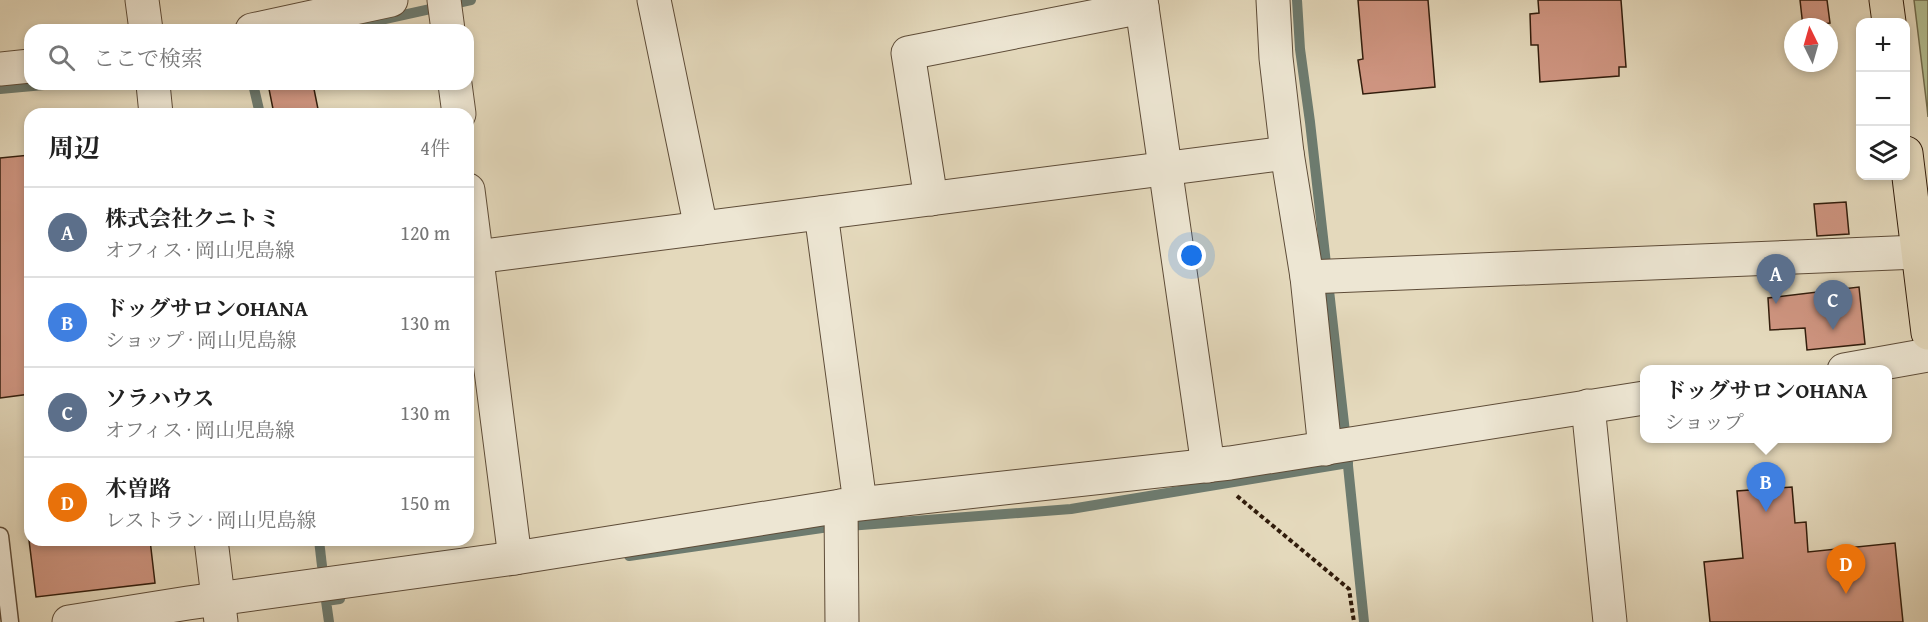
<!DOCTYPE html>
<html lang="ja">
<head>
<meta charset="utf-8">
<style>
	body { margin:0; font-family:"Gentium Book Plus","Noto Serif JP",serif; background:#f2f2f2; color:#222 }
	.controls { position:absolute; right:18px; top:18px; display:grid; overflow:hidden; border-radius:12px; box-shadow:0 3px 9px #0003 }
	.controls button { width:54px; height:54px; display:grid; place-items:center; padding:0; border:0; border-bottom:2px solid #e0e0e0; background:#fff; color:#222; font:30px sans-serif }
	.compass { position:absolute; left:1784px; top:18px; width:54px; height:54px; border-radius:50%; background:#fff; box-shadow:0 3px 9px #0003; rotate:355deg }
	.you { position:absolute; left:1192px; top:256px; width:21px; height:21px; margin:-15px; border:4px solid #fff; border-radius:50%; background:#1a73e8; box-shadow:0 0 0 9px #1a73e833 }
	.badge { display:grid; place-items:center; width:39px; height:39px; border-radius:50%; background:#8f2418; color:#fff; font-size:20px; font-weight:700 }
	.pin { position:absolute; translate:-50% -50px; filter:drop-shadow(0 2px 3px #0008) }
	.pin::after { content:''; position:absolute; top:32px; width:21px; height:18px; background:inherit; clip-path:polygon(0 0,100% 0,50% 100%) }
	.popup { position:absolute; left:1640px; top:365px; width:252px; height:78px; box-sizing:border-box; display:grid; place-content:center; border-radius:12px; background:#fff; filter:drop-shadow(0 2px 4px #0005); font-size:20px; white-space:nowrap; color:#767676 }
	.popup b { font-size:22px; color:#222 }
	.popup::after { content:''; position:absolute; left:50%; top:100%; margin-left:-12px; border:12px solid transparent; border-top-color:#fff }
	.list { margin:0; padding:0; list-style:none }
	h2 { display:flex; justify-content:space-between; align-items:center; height:78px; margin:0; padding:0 24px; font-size:26px }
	h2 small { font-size:20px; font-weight:400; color:#767676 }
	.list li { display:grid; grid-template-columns:39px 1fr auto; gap:18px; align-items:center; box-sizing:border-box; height:90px; padding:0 24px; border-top:2px solid #e0e0e0 }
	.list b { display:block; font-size:22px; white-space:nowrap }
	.list p { margin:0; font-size:20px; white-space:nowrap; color:#767676 }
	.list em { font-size:20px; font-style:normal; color:#767676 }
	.icon { flex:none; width:33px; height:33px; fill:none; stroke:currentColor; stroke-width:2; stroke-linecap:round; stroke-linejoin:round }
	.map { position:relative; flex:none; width:1928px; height:622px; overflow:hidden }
	.search { position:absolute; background:#fff; box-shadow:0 3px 9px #0003; left:24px; top:24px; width:450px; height:66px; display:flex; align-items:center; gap:15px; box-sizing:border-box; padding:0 21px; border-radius:18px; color:#767676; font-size:22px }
	.panel { position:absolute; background:#fff; box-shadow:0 3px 9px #0003; left:24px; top:108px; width:450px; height:438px; border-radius:18px }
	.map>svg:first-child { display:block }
	.green { fill:#b3bf92; stroke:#726e4f; stroke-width:1.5 }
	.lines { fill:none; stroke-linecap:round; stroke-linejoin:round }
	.stream { stroke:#6d7b6f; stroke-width:10 }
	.building { fill:#cf9581; stroke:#321d0c; stroke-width:1.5 }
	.service-casing { stroke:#5e4c38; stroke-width:19 }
	.minor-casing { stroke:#5e4c38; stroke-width:35 }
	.tertiary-casing { stroke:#5e4c38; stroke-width:35 }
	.primary-casing { stroke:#321d0c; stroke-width:35 }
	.path { stroke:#321d0c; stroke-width:4; stroke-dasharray:4.5 3; stroke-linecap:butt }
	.service { stroke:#ede6d3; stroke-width:16 }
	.minor { stroke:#ede6d3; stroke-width:33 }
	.tertiary { stroke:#ede6d3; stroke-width:33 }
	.primary { stroke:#e4d9bc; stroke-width:33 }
</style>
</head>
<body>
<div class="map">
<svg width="1928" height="622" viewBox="0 0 1928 622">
	<rect width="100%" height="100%" fill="#e4d9bc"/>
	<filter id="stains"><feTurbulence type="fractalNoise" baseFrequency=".00333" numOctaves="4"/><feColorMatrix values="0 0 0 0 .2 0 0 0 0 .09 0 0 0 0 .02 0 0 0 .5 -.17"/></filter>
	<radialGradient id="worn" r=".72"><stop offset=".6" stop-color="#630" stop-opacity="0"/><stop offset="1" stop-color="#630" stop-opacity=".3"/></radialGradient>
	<path class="green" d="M1914,0h14v117l-1,-10z"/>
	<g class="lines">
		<g class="stream">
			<path d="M1297,0l3,49 10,73 36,319"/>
			<path d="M335,30l136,-30"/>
			<path d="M253,84l7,30"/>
			<path d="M0,89l55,-5"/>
			<path d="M1347,456l17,166"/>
			<path d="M319,540l3,26"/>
			<path d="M629,556l193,-28 249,-19 277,-46"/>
			<path d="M329,622l-3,-21 14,-2"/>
		</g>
	</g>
	<g class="building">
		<path d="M1358,0h70l7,87 -72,7 -5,-34 5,-1z"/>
		<path d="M1538,0h83l5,67h-7v9l-79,6 -2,-37h-7l-1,-31 9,-1z"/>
		<path d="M1800,0h27l3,23 -27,4z"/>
		<path d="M268,84h45l6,30h-45z"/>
		<path d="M30,155v239l-30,4v-240z"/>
		<path d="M1846,202l3,32 -32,2 -3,-32z"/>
		<path d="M1859,287l6,57 -58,6 -2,-22 -35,2 -2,-32z"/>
		<path d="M1792,487l3,36 11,-1 2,30 87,-9 8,79h-193l-6,-60 39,-4 -6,-67z"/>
		<path d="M29,540h121l5,43 -119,14z"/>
	</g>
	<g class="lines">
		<defs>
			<path id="service" d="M0,536l10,86"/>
			<g id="minor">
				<path d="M444,0l4,30"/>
				<path d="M654,0l47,228"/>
				<path d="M1141,0l67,466"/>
				<path d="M1273,0l3,58 11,95 20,124 18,172"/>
				<path d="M252,30l139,-30"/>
				<path d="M0,69l30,-3"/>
				<path d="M455,84l4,30"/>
				<path d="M468,190l47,368"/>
				<path d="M931,199l-23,-146 234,-46"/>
				<path d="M821,213l39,290"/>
				<path d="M476,257l811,-104"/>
				<path d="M1307,277l611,-25"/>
				<path d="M1844,370l84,-15"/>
				<path d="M1588,406l22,216"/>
				<path d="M841,506l1,116"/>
				<path d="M69,622l119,-19 327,-45 326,-52 389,-43 414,-65"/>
			</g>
			<g id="tertiary">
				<path d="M142,0l4,30"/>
				<path d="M153,84l3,30"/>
				<path d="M211,540l10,82"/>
			</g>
			<g id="primary">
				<path d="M1886,0l3,22"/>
				<path d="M1906,153l22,180"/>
			</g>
		</defs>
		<use href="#service" class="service-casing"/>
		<use href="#minor" class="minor-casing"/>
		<use href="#tertiary" class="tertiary-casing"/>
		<use href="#primary" class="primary-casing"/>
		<path class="path" d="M1237,496l112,93 5,33"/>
		<use href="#service" class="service"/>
		<use href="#minor" class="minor"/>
		<use href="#tertiary" class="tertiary"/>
		<use href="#primary" class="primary"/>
	</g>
	<rect width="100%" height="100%" filter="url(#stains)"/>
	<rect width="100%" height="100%" fill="url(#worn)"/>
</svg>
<div class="controls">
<button>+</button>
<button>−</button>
<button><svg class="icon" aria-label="layers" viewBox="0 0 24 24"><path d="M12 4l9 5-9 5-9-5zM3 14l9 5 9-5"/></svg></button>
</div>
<svg class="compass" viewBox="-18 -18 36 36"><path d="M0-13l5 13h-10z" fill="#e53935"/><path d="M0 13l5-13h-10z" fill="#767676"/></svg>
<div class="you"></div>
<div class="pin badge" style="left:1776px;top:304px;background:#5c6f8a">A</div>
<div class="pin badge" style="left:1766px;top:512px;background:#3f7fe0">B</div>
<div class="popup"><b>ドッグサロンOHANA</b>ショップ</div>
<div class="pin badge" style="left:1833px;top:330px;background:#5c6f8a">C</div>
<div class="pin badge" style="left:1846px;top:594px;background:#e8710a">D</div>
<div class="search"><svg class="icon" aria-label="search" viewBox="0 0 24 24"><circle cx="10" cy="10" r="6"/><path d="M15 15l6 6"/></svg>ここで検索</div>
<section class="panel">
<h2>周辺<small>4件</small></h2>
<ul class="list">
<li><span class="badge" style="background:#5c6f8a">A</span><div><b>株式会社クニトミ</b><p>オフィス · 岡山児島線</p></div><em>120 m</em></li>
<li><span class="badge" style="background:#3f7fe0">B</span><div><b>ドッグサロンOHANA</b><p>ショップ · 岡山児島線</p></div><em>130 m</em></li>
<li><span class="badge" style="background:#5c6f8a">C</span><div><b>ソラハウス</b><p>オフィス · 岡山児島線</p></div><em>130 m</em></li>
<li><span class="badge" style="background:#e8710a">D</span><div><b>木曽路</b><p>レストラン · 岡山児島線</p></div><em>150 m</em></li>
</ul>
</section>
</div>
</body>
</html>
